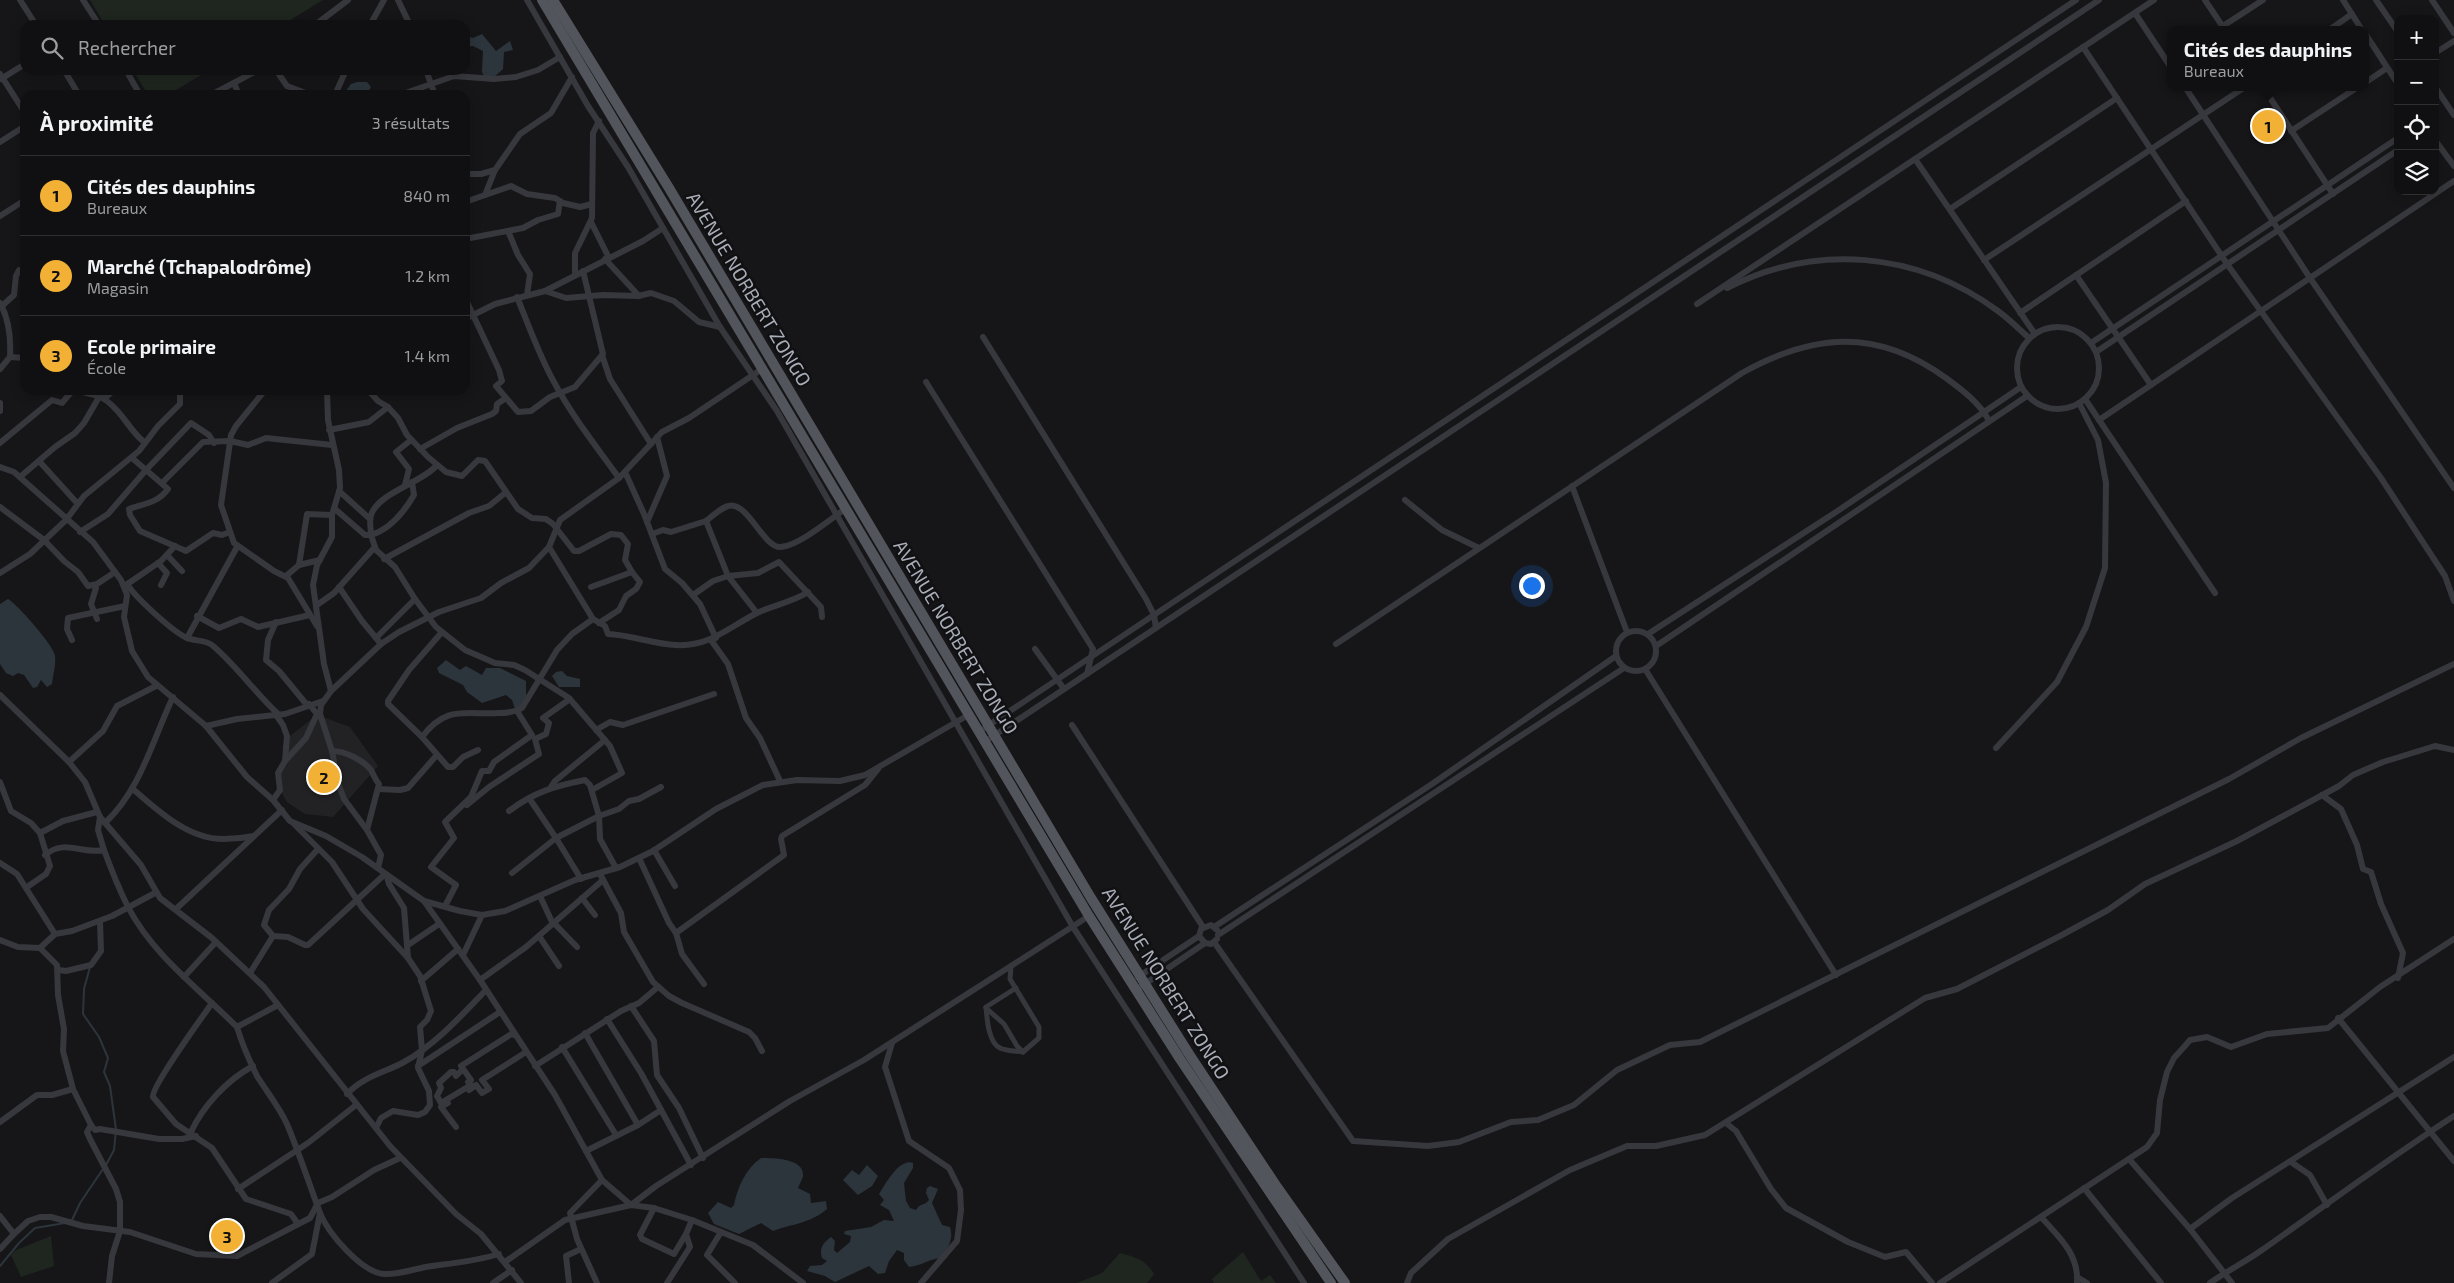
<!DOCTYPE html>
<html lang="fr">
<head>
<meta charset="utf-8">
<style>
	body { margin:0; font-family:"Exo 2",sans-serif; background:#1e1e20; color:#f1f3f6 }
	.controls { position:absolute; right:15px; top:15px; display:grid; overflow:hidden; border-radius:10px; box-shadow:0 2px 12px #0003 }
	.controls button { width:45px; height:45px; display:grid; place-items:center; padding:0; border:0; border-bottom:1px solid #303032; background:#101012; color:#f1f3f6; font:25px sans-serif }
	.you { position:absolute; left:1531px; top:585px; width:18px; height:18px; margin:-12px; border:4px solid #fff; border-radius:50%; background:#1a73e8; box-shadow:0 0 0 8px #1a73e833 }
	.badge { display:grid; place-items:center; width:32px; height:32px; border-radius:50%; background:#f2b134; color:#111; font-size:16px; font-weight:700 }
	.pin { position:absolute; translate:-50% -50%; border:2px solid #fff; box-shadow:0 1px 5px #0006 }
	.popup { position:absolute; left:2167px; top:26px; width:202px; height:65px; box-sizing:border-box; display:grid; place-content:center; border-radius:10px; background:#101012; filter:drop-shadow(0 1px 4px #0005); font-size:16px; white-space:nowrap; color:#9c9d9f }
	.popup b { font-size:19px; color:#f1f3f6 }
	.popup::after { content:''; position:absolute; left:50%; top:100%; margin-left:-10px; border:10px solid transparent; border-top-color:#101012 }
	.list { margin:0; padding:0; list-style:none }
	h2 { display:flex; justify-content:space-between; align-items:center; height:65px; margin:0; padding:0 20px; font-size:21px }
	h2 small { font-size:16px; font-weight:400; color:#9c9d9f }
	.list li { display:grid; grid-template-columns:32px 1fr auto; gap:15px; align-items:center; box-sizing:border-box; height:80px; padding:0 20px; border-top:1px solid #303032 }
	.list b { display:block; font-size:19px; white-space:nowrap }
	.list p { margin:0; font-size:16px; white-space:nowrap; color:#9c9d9f }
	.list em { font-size:16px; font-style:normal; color:#9c9d9f }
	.icon { flex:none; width:28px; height:28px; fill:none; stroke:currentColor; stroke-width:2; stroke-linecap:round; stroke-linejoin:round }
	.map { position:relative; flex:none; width:2454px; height:1283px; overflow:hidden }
	.search { position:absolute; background:#101012; box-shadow:0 2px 12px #0003; left:20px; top:20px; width:450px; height:55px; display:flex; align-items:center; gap:12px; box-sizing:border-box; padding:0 18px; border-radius:15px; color:#9c9d9f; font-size:19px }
	.panel { position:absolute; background:#101012; box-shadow:0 2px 12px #0003; left:20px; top:90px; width:450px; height:305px; border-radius:15px }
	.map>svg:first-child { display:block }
	.built { fill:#222225 }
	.green { fill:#1e261f }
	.water { fill:#2c353c }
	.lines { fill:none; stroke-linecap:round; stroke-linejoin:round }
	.stream { stroke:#2c353c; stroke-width:2 }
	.pedestrian { stroke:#37383d; stroke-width:5 }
	.minor { stroke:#37383d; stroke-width:6 }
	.primary { stroke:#53555c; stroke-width:10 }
	.labels { text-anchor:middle; stroke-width:5; stroke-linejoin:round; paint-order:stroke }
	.street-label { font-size:19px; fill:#a8adb8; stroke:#111113 }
</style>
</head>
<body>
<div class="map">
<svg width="2454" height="1283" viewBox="0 0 2454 1283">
	<rect width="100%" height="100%" fill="#161618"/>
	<path class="built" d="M317,715l33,12 28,39 -45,51 -28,-3 -18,-12 -9,-16 3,-15 8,-13 -7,-11 8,-11z"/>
	<g class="green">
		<path d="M90,0h233l-41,25h-177z"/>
		<path d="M133,70h76l-41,25h-20z"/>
		<path d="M51,1236l3,30 -33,11 -10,-22 5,-5z"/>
		<path d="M1243,1252l18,29 9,-6 6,8h-62l-2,-4z"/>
		<path d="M1120,1253c15,4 26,7 34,21l-7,9h-70l25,-10z"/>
	</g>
	<g class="water">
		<path d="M482,34l14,17 14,-10 3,9 -9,2 -1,17 -11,10 -8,-1 -2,-7 1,-20 -10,-5 -8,1v-11l8,2z"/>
		<path d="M357,82h10l4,5 -5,8h-23l8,-11z"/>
		<path d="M8,599c9,5 46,47 47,57 1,9 -2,19 -3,28l-5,3 -6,-7 -4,7 -4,1 -9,-13 -6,-2 -5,3 -7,-3 -6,-9v-60z"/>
		<path d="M446,660l14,10 6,-4 16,9 4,-7h14l26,13v17l-7,10 -4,1 -3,-9 -6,-5 -24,8 -15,-11 -4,-7 -24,-12 -2,-5z"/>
		<path d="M562,671l5,5 13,3v8h-21l-7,-11 4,-4z"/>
		<path d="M761,1158c11,0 44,0 42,18 -1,4 -4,9 -5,12l12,6 1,9 15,-2 1,8c-16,14 -35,15 -54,22l-12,-8 -22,11 -25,-10 -6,-11 10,-11 13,6 3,-3c3,-17 12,-37 27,-47z"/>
		<path d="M909,1162l4,1v5l-9,15 2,18 4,7 6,2 3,-4 7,-3 3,-3 -3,-7 1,-5 3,-2 8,3 -6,14 10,22 8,2c4,12 -2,22 -10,31 -11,1 -19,8 -31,9l-5,-7v-7l-7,-3 -8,11 -4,12 -7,1 -9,-8 -34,16 -10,-6 -18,-5 3,-5 12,-1 5,-4 -5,-3c-3,-10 1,-15 9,-21l4,4 -1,9 3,3 13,-11 1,-6 -7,-2 1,-3 26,-4 13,-7 10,1 -5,-11 -9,-5 4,-5 -5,-6c8,-12 16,-29 30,-32z"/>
		<path d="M867,1165l11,11 -6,10 -14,9 -15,-15 9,-10 7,5z"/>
	</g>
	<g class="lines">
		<g class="stream">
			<path d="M90,967l-6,22 -1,25 16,23 9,21 -4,14 6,14 6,44 -2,20 -8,15"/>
			<path d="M72,1220l8,-17 23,-34"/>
			<path d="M0,1266l19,-23 16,-15 30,-5"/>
		</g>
		<g class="pedestrian">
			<path d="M986,1007c1,11 2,35 14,41 6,3 16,3 23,4l16,-14v-11l-29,-48 1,-12"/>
			<path d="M986,1007l30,-19"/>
			<path d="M986,1008l18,16 13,22 6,6"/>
		</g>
		<g class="minor">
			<path d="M20,0l16,25"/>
			<path d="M83,0l16,25"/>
			<path d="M398,0l12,25"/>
			<path d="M527,0l61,106 40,61 92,160 57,84 296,516 231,356"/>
			<path d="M2205,0l20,30"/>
			<path d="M2343,0l19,30"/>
			<path d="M2376,0l22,32"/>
			<path d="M2432,0l22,33"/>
			<path d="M2135,13l35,53"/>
			<path d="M315,25l33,-25"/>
			<path d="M370,25l14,-25"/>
			<path d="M2223,26l40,-26"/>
			<path d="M2329,30l23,-16"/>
			<path d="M2366,35l32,49"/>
			<path d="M2083,47l144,217 154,214 64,98 9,25"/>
			<path d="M2435,53l19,-12"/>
			<path d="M64,70l15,25"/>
			<path d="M126,70l14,25"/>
			<path d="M276,70l11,16 24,9"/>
			<path d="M426,70l9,25"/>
			<path d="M0,74l25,39"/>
			<path d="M1,79l24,-15"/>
			<path d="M2366,82l21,-14"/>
			<path d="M234,83l5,12"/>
			<path d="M2185,87l125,191 144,210"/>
			<path d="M2263,87l70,107"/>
			<path d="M2435,87l19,28"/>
			<path d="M211,95l47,-25"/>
			<path d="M335,95l11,-25"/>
			<path d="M400,95l54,-19 40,3 22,-2 22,-7 22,-13"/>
			<path d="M2291,131l67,-44"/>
			<path d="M2435,140l19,26"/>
			<path d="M0,142l25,-16"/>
			<path d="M1915,159l120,175"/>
			<path d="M465,174h16l14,-4 25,-36 31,-21 21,-36"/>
			<path d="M485,195l10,-25"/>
			<path d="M465,202l46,-16 16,8 28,4 8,5 17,4 12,-3"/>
			<path d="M1950,209l167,-111"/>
			<path d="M0,216l25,-16"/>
			<path d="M591,222l18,36"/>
			<path d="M508,231l10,24 12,19 -3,21"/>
			<path d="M465,239l58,-11 15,-8 20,-6 2,-13"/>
			<path d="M605,259l34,37"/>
			<path d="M1984,260l261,-173"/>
			<path d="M575,275v-22l17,-35 1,-85 6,-12"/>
			<path d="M2076,275l75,110"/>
			<path d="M1727,288c88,-45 190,-37 271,23 11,8 21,18 31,27"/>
			<path d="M545,291l21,7 37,-3 35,1 13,-3 23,8 25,21 21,5"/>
			<path d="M517,297c12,29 22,58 37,85 18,34 42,64 65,96"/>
			<path d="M465,298l34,72 3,11 -6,5 22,26 13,-1 19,-14 25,-10 28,-33 -20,-83"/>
			<path d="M0,303c9,16 11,36 10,54l-10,12"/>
			<path d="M1697,304l457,-304"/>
			<path d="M2,306l12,-11 2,-19 3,-6 6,1"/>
			<path d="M2020,313l166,-112"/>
			<path d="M465,319l30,-15 50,-13 98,-50 20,-13"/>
			<circle cx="2058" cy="368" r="41"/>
			<path d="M983,337l163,262 8,16 2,13"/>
			<path d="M2091,343l307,-205"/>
			<path d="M2096,352l302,-202"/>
			<path d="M602,355l8,24 41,65"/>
			<path d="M10,357l15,1"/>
			<path d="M926,382l167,267 -6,25"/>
			<path d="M78,390c8,5 19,3 29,11 17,13 22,29 37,41"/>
			<path d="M265,390l-29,36 -5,9 -10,70 13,38 40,28 14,7 29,48"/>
			<path d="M327,390l1,30 11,50 1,18 -8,27v22l-15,28 -4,20 11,79 7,27 -10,14 -1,9 12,37 6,32 6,16 23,31 14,25 -3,13"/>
			<path d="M368,390l10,11 10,6"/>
			<path d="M104,399l10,-9"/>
			<path d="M2085,399l130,194"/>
			<path d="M0,403v8"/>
			<path d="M2099,420l355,-239"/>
			<path d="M329,430l40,-8 19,-15 10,11 9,17 21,22 18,15 16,4 16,-16 7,1 33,48 14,9 14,1 7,5 21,27h5l32,-17 10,1 7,9 -3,16 7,12"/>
			<path d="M0,443l52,-43 10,3 11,-13"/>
			<path d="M420,449l37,-21 35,-14 4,-3 1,-7 9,-6"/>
			<path d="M132,458l14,12 45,-47 18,12 5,8"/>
			<path d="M39,461l38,42"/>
			<path d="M0,467l14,5 79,70 28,38 6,15 -3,22 8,34 16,26 58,49 41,51 26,23 17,21 36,15 36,21 62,44 36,10 22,4 23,-4 70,-31 45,-13 33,-16 63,-42 47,-24 34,-5 43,1 25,-6 105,-61"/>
			<path d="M625,472l19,42 21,55 17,14 18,21 16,34"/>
			<path d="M20,477l35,-30 20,-14 9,-10 15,-26"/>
			<path d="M412,482l2,13c-10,17 -23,34 -43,40 0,-6 -2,-14 0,-20 8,-23 51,-32 66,-50"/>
			<path d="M162,483l41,-41 27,-1 18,4 18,-7 66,7"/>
			<path d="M405,485l4,-16 -13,-17 15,-12"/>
			<path d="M1572,486l55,146"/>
			<path d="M339,491l31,28"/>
			<path d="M1405,500l37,30 37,18"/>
			<path d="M0,507l44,33 20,21 14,11 10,14 9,-2 18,-12"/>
			<path d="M335,509l30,26h6l5,15 19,17 20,32 21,28 29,23 30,13 19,2 11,5 44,28 41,48 12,27 -30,17"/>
			<path d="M706,521c6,-5 15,-13 22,-15 19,-6 35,41 52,41 17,0 51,-28 65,-38"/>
			<path d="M647,522l20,-46 -10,-39"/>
			<path d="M80,532l28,-18 38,-44 22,19c-10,14 -25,15 -39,20l1,6 10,16 46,20 27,-18 9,2 8,-3"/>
			<path d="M652,534l11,-4 8,2 35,-11 22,55 29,37"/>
			<path d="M549,547l44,72 12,7 3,8c23,1 45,10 68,11 33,2 52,-17 79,-31 17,-9 36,-11 53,-22"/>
			<path d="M167,555l15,16"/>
			<path d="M384,559l85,-46 20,-7 16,-13"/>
			<path d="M158,563l9,10 -6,12"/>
			<path d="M299,565l8,-51 25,1"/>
			<path d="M0,573l30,-19 36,-34 18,-24 55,-45 19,-25 22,-22v-14"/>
			<path d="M286,576l13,-11 21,-5"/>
			<path d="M127,584c8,13 46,48 60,54 7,3 19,2 25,7 25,21 43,48 67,70"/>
			<path d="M94,585l2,3 -5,16 6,15"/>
			<path d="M126,585l35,-24 14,-15"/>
			<path d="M339,587l23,34 19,23"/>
			<path d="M591,587l41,-15 8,10 -4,7 -10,7 -7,14 -20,13"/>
			<path d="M693,595l20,-14 15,-5 30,-3 21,-11 42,45 1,10"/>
			<path d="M317,605l17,-12 40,-45"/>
			<path d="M197,616l22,12 22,-9 17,8 52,-12"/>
			<path d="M276,622l-8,18 -2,20 13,11 28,34"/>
			<circle cx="1636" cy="651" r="20"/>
			<path d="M442,632l-33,38 -21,31v3l34,33c24,-32 42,-22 77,-24 8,0 16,-1 23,-5l35,-58 15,-16 21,-15"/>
			<path d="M1648,634l188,-122 185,-125"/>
			<path d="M187,638l50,-91"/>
			<path d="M376,638l39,-39"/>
			<path d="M72,640l-5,-11 1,-11 57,-12"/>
			<path d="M711,640l17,24 18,54 14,20 20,43"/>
			<path d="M1336,644l406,-271c72,-40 135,-45 204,5 15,11 35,26 43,43"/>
			<path d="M1656,646l371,-250"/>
			<path d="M1035,649l29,40"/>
			<path d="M1645,669l191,306"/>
			<path d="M331,691l50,-47 18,-12 40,-20 42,-14 20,-15 28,-15 20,-21 11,-27 59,-42 43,-46 27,-14 73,-49"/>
			<path d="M0,695l69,67 16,20 15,35 41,48 19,33 52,40 52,49 126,159 66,68 25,20 40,49"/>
			<path d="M1072,725l131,202"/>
			<path d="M206,726l31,-7 48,-5 38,-13"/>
			<path d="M596,730l14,-8 13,3 91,-31"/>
			<path d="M980,731l1096,-731"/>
			<path d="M422,737l26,30h5l10,-10 15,-7"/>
			<path d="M986,741l1113,-741"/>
			<path d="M1996,748l61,-66 29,-55 19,-59 1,-85 -8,-43 -19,-37"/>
			<path d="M332,751c13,0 31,9 39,19 3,5 4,10 8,14l-12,46"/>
			<path d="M285,761l21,-23 11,-24 -8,-10"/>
			<path d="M69,762l34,-31 14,-25 39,-20"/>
			<path d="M0,782l11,29 20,12 9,10 10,33 -4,8 -19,13"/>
			<path d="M551,787l4,-6 50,-41"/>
			<path d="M133,789c24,21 55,50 90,50 10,0 21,-1 31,-3"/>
			<path d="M378,789l22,1 8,-2 28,-32"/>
			<path d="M2322,795l19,14 16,36 6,24 8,3 10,32 22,49 -5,25"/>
			<path d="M273,800l7,-10 -2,-17 7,-12 2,-25 -4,-11 -7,-10"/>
			<path d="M467,805l22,-18 50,-33 -4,-15 11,-5 3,-11 -6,-5 27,-19"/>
			<path d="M509,811c25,-19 46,-25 76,-31l5,5 9,31 -43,22 -27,-40"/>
			<path d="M105,823c36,-34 47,-82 68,-126"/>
			<path d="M293,823l39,39 31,47 45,49"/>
			<path d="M40,833l23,-12 34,-9"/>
			<path d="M104,850c7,19 15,39 24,57 25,48 71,82 109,120l41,-22"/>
			<path d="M654,850l21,36"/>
			<path d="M45,855c21,-17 36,0 59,-5l-6,-20 2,-13"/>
			<path d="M639,858l30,65 7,10 6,21 22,30"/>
			<path d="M0,863l17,11 38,60"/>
			<path d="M616,868l-16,-29 -1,-23 20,-7 10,-8 10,-2 22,-12"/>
			<path d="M512,873l44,-35 25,41"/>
			<path d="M600,874l21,39 3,19 29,50 16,14 13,7 67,29 6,6 7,13"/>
			<path d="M540,896l13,28"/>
			<path d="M582,898l13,17"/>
			<path d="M424,901l56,79 75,115 47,85 29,25 25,-19 134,-85 74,-41 225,-144"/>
			<path d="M445,906l11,-21 -25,-18 23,-29 -9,-16 26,-25 11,-26h7l5,-9 38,-27 -15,-24"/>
			<path d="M176,909l106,-99"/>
			<path d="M554,923l23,24"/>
			<path d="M1214,927l218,-143 184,-128"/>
			<path d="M676,933l108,-78 -3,-16 1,-3 83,-51 13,-16"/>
			<path d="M1218,935l406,-267"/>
			<path d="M273,936l15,1 17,8h3l77,-71"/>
			<path d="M539,936l20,30"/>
			<path d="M0,940l18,7 22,1 15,-14 17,-3 40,-15 43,-23"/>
			<path d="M1214,942l139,199 75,5 31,-4 52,-20 27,-2 36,-15 43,-35 53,-25 30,-3 529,-263 72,-41 153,-74"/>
			<path d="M1205,943l-6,-7 2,-7 10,-4 6,5"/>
			<path d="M408,945l31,-21"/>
			<path d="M40,948l17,17 1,30 6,34 -1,22 10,38 18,36 -4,7 3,7 26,50 4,13v29l-8,25 -3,27"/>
			<path d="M463,955l19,-40"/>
			<path d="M58,970l8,1 25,-6 10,-14 -1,-30"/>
			<path d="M250,973l23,-37 -9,-11 5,-15 20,-21 11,-20 18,-20"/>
			<path d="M184,977l32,-35"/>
			<path d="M1138,977l61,-41"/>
			<path d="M480,980l46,-33 77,-67"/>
			<path d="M421,981l37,-32"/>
			<path d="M1136,990l69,-47 6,1 6,-5"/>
			<path d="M212,1003c-9,13 -61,84 -59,94l23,27 36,24 34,51 45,15 7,10"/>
			<path d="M631,1006l23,35 3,34 22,33 24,50"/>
			<path d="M2338,1018l116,143"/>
			<path d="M607,1019l34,54 50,92"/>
			<path d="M237,1027c5,17 12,33 20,49 10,16 22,31 30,48 12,29 22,59 33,89 8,20 41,59 64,61 16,1 32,-6 48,-8 23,-3 44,-5 67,-12"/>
			<path d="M585,1033l53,92 23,-15"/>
			<path d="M892,1043l-7,24 24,74 40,27 11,22 1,20 -4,31 -36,42"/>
			<path d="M562,1047l54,88"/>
			<path d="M418,1066l82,-54"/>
			<path d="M535,1066l86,-55 18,-8 19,-16"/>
			<path d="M463,1069l-7,7 -2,-4h-3l-12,11 2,5 -4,8 4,7 30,-18 -3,-3 3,-2 -10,-14 52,-33 1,2"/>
			<path d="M469,1090l7,-5 6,8 7,-4 -7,-9 44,-28"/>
			<path d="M347,1094c17,-18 37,-21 57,-32 31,-17 58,-47 82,-72"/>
			<path d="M448,1103l-7,4 15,20"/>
			<path d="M0,1122l37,-27h15l21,-6"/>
			<path d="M1726,1123l10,8 35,58 15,19 62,34 37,15 21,-5 26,31"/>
			<path d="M91,1125l4,5 5,-1 59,10h23l14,-3"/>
			<path d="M376,1128l5,-10 12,-7 25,4 7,-3 5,-7 -1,-14 -11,-23 4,-18 -2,-23 7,-7 4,-9 -11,-35 -12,-18 -4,-50 -15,-24 -2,-7"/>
			<path d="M191,1132c12,-26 36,-52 62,-66"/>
			<path d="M586,1151l52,-26"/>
			<path d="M2129,1159l61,70 42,54"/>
			<path d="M2291,1162l19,13 17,30"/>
			<path d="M2084,1188l77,95"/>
			<path d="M238,1189l70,-46 48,-38"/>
			<path d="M654,1208l-14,27 2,4 32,15 12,-20"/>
			<path d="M0,1216l14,18 14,-13 12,-4h11l32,9 47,6 66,22 41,2 73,-38 8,-15 14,-6 42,-27 26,-12"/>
			<path d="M2041,1217c18,20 38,37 36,66"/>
			<path d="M2190,1229l42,-31 222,-141"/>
			<path d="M721,1232l-14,23 28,28"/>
			<path d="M0,1249l14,-15"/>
			<path d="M505,1262l60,-42 66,-15 23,3 38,12 61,25 50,38"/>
			<path d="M2077,1277l10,6"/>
			<path d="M272,1283l40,-29 8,-41"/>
			<path d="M493,1283l19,-13"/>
			<path d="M569,1283l-3,-27 15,-7"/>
			<path d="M597,1283l-20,-44 -7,-26 32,-33"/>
			<path d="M667,1283l23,-36 -4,-13 6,-14"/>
			<path d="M1407,1283l4,-10 37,-34 122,-69 57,-24h29l49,-11 220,-137 32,-9 103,-53 48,-26 37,-26 92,-43 102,-55 14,-11 30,-13 52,-16 19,4"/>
			<path d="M1940,1283l207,-136 10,-14 3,-33 7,-28 7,-14 10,-11 6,-7 17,-3 24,10 36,-13 61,-6 52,-41 74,-48"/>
			<path d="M2210,1283c17,-12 35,-21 52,-33 64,-45 126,-91 192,-134"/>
		</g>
		<g class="primary">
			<path d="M542,0l547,916 91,143 151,224"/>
			<path d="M553,0l116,188 422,710 98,156 88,133 68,96"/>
		</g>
	</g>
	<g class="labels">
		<g class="street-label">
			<text transform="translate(749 289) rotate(59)" y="7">AVENUE NORBERT ZONGO</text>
			<text transform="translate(956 637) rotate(59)" y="7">AVENUE NORBERT ZONGO</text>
			<text transform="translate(1166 983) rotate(58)" y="7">AVENUE NORBERT ZONGO</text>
		</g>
	</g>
</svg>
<div class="controls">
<button>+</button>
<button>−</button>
<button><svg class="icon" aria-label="locate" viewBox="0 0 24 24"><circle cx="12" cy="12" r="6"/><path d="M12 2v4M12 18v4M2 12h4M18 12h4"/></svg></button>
<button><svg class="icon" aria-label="layers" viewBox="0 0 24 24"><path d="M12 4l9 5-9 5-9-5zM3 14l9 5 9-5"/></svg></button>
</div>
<div class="you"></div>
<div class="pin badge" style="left:2268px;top:126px">1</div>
<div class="popup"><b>Cités des dauphins</b>Bureaux</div>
<div class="pin badge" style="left:324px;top:777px">2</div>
<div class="pin badge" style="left:227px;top:1236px">3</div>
<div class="search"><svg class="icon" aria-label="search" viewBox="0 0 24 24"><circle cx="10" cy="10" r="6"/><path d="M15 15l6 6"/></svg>Rechercher</div>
<section class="panel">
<h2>À proximité<small>3 résultats</small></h2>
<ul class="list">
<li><span class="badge">1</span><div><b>Cités des dauphins</b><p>Bureaux</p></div><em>840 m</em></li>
<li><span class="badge">2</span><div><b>Marché (Tchapalodrôme)</b><p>Magasin</p></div><em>1.2 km</em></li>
<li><span class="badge">3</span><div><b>Ecole primaire</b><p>École</p></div><em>1.4 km</em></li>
</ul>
</section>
</div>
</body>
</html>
